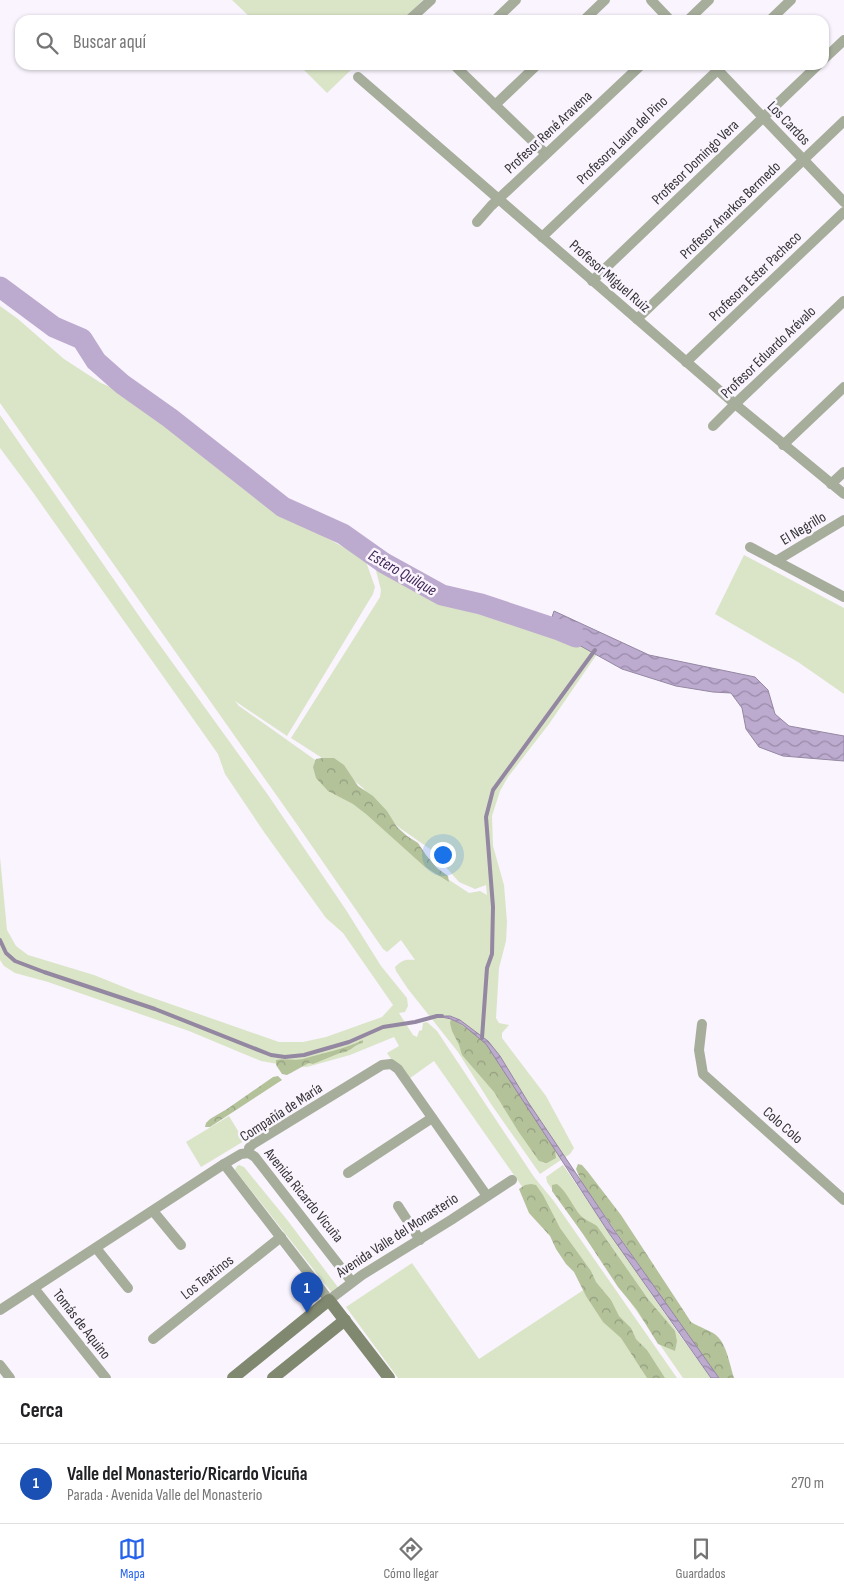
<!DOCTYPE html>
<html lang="es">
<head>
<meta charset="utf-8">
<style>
	body { margin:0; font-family:"Sofia Sans Condensed",sans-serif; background:#f6f6f6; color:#202124 }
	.you { position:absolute; left:442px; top:854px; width:18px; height:18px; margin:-12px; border:4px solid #fff; border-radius:50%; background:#1a73e8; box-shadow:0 0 0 8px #1a73e833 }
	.badge { display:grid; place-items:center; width:32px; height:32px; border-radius:50%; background:#2563eb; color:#fff; font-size:16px; font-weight:700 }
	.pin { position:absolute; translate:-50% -41px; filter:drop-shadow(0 1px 2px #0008) }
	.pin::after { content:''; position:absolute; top:26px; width:18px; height:15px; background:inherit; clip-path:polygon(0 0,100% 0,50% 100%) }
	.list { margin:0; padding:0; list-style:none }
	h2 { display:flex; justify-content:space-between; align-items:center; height:65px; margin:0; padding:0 20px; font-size:21px }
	h2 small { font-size:16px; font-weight:400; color:#757577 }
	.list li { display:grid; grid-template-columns:32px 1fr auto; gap:15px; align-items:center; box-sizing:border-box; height:80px; padding:0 20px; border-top:1px solid #e0e0e0 }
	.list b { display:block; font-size:19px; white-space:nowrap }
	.list p { margin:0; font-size:16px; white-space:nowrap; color:#757577 }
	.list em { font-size:16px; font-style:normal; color:#757577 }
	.icon { flex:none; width:28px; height:28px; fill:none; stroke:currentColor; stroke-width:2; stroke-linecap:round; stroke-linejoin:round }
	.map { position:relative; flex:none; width:844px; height:1378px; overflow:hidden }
	.search { position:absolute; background:#fff; box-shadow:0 1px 4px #0004; left:15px; right:15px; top:15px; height:55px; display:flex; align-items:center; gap:12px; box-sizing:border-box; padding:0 18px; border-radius:15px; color:#757577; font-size:19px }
	.sheet { height:145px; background:#fff }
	nav { display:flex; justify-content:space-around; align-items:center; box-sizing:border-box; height:70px; border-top:1px solid #e0e0e0; background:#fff; font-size:14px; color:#757577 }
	nav a { display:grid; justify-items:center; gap:2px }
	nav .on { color:#2563eb }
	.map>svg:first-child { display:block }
	.green { fill:#dae5c7 }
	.forest { fill:url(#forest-crowns) }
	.water { fill:url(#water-waves); stroke:#9487a2 }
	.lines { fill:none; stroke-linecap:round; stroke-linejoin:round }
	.stream { stroke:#9487a2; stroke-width:4 }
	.river { stroke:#bdaacf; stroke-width:21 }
	.street { stroke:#a6ad9b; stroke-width:10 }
	.secondary { stroke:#808970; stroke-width:12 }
	.labels { text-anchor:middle; stroke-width:5; stroke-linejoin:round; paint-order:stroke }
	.street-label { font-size:15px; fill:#363438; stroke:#f9f4fd }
	.water-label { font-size:16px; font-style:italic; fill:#412656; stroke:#f9f4fd }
</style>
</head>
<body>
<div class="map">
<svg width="844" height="1378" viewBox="0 0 844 1378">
	<defs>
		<pattern id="forest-crowns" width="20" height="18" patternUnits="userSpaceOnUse" patternTransform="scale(1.25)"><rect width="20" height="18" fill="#b4c29a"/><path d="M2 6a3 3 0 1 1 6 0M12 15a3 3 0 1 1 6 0" fill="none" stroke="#939e7f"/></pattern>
		<pattern id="water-waves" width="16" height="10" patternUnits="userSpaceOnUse" patternTransform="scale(1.25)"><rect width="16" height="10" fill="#bdaacf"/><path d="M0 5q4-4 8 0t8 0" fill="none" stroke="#9a8ba9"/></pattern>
	</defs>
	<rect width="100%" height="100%" fill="#f9f4fd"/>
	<g class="green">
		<path d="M232,0h191l-21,20h-149z"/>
		<path d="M299,65h57l-29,28z"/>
		<path d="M0,306l18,13 46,40 37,24 16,7 31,21 69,57 63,44 85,47 10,28 -2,7 -86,142 -52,-35 4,5 89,63 100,97 41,27 11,-2 7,4 -1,-10 -11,4 -16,-7 -29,-33 -33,-23 -34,-38 -19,-16 -53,-34 89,-141 1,-7 -7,-27c24,10 44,27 68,36 26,10 54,14 81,23 26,9 50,20 74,32l-48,70 -41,53 -8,14 -8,25 1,30 11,39 3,37 -1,19 -7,27 -3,50 3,5 10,2 -7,8v5l44,58 28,52 -4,6 -30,20 -49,-70 -33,-52 -50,-63 -12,-18 -1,-4c7,-7 11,-8 20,-7l-14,-20 -14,12 -4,-3 -87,-126 -296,-420z"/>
		<path d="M0,415l146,211 122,169 78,115 35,56 26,32 1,8 -3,6 -6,1 14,22 4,2 2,-6 3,-1 1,-7 4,-1 10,9 97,146 19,23 124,178h-20l-4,-4 -6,4h-249l-52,-71 66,-44 67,96 112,-74 -157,-224 -28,20 -19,-28 12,-7 -5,-9 -44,18 -43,12 -18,-1 -28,-5 -72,-30 -141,-49 -33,-9 -11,-7 -4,-6v-103l7,73 9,16 12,9 66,20 42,17 143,50h24l23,-5 56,-20 11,-12 -50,-72 -17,-15 -62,-86 -39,-58 -7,-20 -186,-263 -32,-43z"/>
		<path d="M744,555l100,53v86l-46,-32 -83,-48z"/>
		<path d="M229,1116l15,25 -43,26 -15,-25z"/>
		<path d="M239,1165l5,2 44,54 49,65 1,2 -6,5 -97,-123 2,-4z"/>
		<path d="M563,1165l113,165 35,48h-28l-136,-196 -1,-5z"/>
	</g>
	<g class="forest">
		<path d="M322,758h12l10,7 14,21 15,10 14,15 10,16 10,9 11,7 8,12 11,13 11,8 1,6 -24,-15 -59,-53 -13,-10 -25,-13 -12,-13 -3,-11 3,-8z"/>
		<path d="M451,1019l19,11 18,14 67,106 1,8 -9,5 -8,-2 -21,-30 -24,-39 -32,-37 -3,-10 -7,-14 -2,-8z"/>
		<path d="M363,1040v3c-9,1 -13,10 -23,10l-27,11 -4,-1 -22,12 -5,-1 -6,-9v-5c9,-2 18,1 27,-1 20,-6 41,-10 60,-19z"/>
		<path d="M278,1076l4,4 -72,47h-5l1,-4 4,-4 17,-10 46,-32z"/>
		<path d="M578,1164l4,1 6,7 33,43 70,107c7,5 22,9 27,15 9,9 12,29 16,41h-16l-4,-5 -132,-190 -6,-14z"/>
		<path d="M531,1184l5,1 7,10 17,33 31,43 5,11 15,18 8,16 12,12 5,11 11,11 18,28h-18l-26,-40 -18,-16 -17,-26 -12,-24 -8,-8 -10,-15 -6,-13 -21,-23 -10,-24 6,-4z"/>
		<path d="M557,1184c10,8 15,21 23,31 5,5 11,7 17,11l51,73 27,32 2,10 -2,10 -17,-7 -21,-34 -19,-23 -35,-53 -31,-43v-6z"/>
	</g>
	<g class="water">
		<path d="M554,611l95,44 106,22 13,13 7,24 14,12 55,10v25l-61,-5 -24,-9 -13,-18 -4,-21 -11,-15 -18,-1 -37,-6 -54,-17 -54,-30 -21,-7z"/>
		<path d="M437,1016h13l10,4 28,21 12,15 28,46 84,125 107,151h-8l-102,-145 -123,-189 -23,-19 -12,-6z"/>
	</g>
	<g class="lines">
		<g class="stream">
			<path d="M0,940l6,13 9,8 29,11 111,37 116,46 14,2 19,-2 45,-13 34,-15 32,-5 22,-6h5"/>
			<path d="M482,1038l5,-70 5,-14 1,-47 -7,-90 7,-27 102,-140"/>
		</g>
		<path class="river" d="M0,287l54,40 28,12 14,22 26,23 48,34 113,89 60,27 41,29 58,32 39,9 78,26 17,7"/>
		<g class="street">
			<path d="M651,0l19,20"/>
			<path d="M409,20l22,-20"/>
			<path d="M495,20l21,-20"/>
			<path d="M584,20l21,-20"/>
			<path d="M688,20l21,-20"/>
			<path d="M770,20l21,-20"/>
			<path d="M824,59l20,-19"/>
			<path d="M454,65l92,89"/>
			<path d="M714,66l130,136"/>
			<path d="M358,77l377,327 109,90"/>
			<path d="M495,105l42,-40"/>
			<path d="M477,222l14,-16 150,-141"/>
			<path d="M542,237l181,-172"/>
			<path d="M592,281l226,-216"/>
			<path d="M637,319l207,-198"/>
			<path d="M686,362l158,-150"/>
			<path d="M713,426l22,-22 109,-103"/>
			<path d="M783,445l61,-58"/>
			<path d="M831,484l13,-12"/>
			<path d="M750,547l94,50"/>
			<path d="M776,561l68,-41"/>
			<path d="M702,1024l-3,26 4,24 141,126"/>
			<path d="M249,1153v-5l4,-4 129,-79 9,-1 7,5 89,127"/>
			<path d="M249,1153l6,4 97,125"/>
			<path d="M224,1164l105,136 33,-25 89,-55 61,-40"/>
			<path d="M348,1173l84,-55"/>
			<path d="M398,1206l22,34"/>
			<path d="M153,1211l28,34"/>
			<path d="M96,1248l32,40"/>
			<path d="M34,1288l72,90"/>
			<path d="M0,1310l224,-146 17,-10 8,-1"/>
			<path d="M153,1339l128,-102"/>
			<path d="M0,1365l10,13"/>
		</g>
		<g class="secondary">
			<path d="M233,1378l96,-78 60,78"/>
			<path d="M273,1378l72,-58"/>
		</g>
	</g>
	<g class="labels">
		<g class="street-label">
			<text transform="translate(789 123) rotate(46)" y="5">Los Cardos</text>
			<text transform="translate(548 132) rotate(-43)" y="5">Profesor René Aravena</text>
			<text transform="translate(622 140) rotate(-44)" y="5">Profesora Laura del Pino</text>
			<text transform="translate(695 162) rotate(-44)" y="5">Profesor Domingo Vera</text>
			<text transform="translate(730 210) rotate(-44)" y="5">Profesor Anarkos Bermedo</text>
			<text transform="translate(610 276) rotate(41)" y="5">Profesor Miguel Ruiz</text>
			<text transform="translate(755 276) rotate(-44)" y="5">Profesora Ester Pacheco</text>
			<text transform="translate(768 352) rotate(-44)" y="5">Profesor Eduardo Arévalo</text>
			<text transform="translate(803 528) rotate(-31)" y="5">El Negrillo</text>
			<text transform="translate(281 1112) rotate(-33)" y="5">Compañía de María</text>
			<text transform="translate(783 1125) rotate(41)" y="5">Colo Colo</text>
			<text transform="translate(304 1195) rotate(51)" y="5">Avenida Ricardo Vicuña</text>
			<text transform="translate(397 1235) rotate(-33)" y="5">Avenida Valle del Monasterio</text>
			<text transform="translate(207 1277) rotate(-38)" y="5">Los Teatinos</text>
			<text transform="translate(82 1324) rotate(52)" y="5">Tomás de Aquino</text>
		</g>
		<g class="water-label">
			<text transform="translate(403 572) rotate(30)" y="6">Estero Quilque</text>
		</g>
	</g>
</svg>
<div class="you"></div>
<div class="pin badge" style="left:307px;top:1313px;background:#1a4fb4">1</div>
<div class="search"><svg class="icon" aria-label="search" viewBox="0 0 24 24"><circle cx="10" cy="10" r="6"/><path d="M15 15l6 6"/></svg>Buscar aquí</div>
</div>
<section class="sheet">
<h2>Cerca<small></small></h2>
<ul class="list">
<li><span class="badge" style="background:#1a4fb4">1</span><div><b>Valle del Monasterio/Ricardo Vicuña</b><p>Parada · Avenida Valle del Monasterio</p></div><em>270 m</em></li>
</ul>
</section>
<nav>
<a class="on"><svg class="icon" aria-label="map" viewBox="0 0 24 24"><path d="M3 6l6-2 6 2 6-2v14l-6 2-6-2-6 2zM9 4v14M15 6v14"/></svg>Mapa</a>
<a><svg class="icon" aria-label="directions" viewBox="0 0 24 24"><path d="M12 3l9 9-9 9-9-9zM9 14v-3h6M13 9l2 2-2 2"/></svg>Cómo llegar</a>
<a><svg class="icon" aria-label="saved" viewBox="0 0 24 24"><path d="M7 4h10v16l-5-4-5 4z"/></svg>Guardados</a>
</nav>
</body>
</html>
